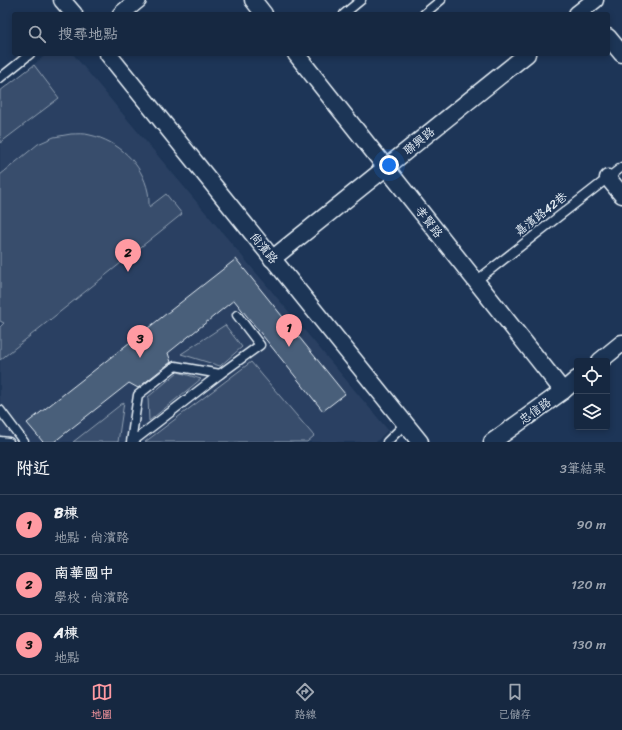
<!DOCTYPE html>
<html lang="zh-TW">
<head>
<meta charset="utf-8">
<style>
	body { margin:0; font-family:Sriracha,"LXGW WenKai TC",sans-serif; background:#1f3048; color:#f1f3f6 }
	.controls { position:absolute; right:12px; bottom:12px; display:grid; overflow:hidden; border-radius:4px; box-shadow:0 2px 6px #0003 }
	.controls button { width:36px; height:36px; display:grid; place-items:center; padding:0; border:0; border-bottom:1px solid #35445a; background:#162841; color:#f1f3f6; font:20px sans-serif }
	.you { position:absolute; left:389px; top:165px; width:14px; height:14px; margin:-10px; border:3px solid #fff; border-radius:50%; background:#1a73e8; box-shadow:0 0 0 6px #1a73e833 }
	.badge { display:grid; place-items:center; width:26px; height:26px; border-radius:50%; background:#ff9aa2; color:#111; font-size:13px; font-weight:700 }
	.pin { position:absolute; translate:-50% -33px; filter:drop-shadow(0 1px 2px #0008) }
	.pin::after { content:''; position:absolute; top:21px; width:14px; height:12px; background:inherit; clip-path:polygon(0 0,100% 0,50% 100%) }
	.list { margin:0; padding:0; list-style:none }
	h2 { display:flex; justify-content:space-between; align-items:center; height:52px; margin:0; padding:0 16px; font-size:17px }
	h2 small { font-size:13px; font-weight:400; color:#9ea6b1 }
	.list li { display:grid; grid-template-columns:26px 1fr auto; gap:12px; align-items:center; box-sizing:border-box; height:60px; padding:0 16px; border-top:1px solid #35445a }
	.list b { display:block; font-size:15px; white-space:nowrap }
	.list p { margin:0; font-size:13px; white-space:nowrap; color:#9ea6b1 }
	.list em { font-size:13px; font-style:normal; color:#9ea6b1 }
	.icon { flex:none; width:22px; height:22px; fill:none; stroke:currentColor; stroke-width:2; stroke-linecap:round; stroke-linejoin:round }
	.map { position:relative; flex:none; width:622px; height:442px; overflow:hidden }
	.search { position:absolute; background:#162841; box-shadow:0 2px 6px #0003; left:12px; right:12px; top:12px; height:44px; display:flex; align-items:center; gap:10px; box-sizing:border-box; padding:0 14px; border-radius:4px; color:#9ea6b1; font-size:15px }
	.sheet { height:232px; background:#162841 }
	nav { display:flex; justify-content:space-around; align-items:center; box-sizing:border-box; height:56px; border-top:1px solid #35445a; background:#162841; font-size:11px; color:#9ea6b1 }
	nav a { display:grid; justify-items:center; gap:2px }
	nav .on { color:#ff9aa2 }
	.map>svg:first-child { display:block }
	.built { fill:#2a4162 }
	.green { fill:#374d6c; stroke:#909fb2 }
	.building { fill:#495e7a; stroke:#e8f1f8 }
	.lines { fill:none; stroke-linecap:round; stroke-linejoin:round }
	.service-casing { stroke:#e8f1f8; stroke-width:11 }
	.minor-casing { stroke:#e8f1f8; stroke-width:19 }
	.service { stroke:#1d3557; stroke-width:8 }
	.minor { stroke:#1d3557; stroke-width:16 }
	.labels { text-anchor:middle; stroke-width:3.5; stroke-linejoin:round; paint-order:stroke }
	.street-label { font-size:12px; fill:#e8f1f8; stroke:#1d3557 }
</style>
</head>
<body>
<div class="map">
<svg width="622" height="442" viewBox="0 0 622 442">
	<rect width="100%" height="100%" fill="#1d3557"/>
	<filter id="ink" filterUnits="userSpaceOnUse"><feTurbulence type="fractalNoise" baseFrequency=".025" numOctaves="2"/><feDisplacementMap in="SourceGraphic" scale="8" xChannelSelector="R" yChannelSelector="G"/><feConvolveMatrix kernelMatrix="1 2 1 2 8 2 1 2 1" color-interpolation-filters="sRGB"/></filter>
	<g filter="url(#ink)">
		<path class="built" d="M47,54h26l49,59 266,317 -12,12h-376v-351z"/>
		<g class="green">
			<path d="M34,65l25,33 -59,45v-52z"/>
			<path d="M71,134c6,0 13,-1 19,1 28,6 52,28 58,57 1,5 1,10 1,15l17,-13 16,20 -182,146v-33l4,-4 -4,-2v-146l38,-31 16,-7z"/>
			<path d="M225,325l17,22 -22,19 -39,-12z"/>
			<path d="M251,362l63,74 -7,6h-162z"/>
			<path d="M178,372l23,7 -52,42 -1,-24z"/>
			<path d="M124,402l-6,40h-45z"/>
		</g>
		<path class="building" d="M236,259l109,135 -22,17 -89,-111 -66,53 3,9 -33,26 -9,-5 -75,59h-11l-16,-19z"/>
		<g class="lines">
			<defs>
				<g id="service">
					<path d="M344,14l17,-14"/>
					<path d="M424,14l17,-14"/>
					<path d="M0,78l30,-24"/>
					<path d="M476,281l146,-114"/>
					<path d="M220,374l40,-29 -23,-30"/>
					<path d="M0,410l24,32"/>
					<path d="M0,441l9,1"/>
					<path d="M131,442l7,-47 37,-29 45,8 -88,68"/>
					<path d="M387,442l18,-18"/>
				</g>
				<g id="minor">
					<path d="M62,0l12,14"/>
					<path d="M253,0l11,14"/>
					<path d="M121,14l17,-14"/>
					<path d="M577,14l18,-14"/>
					<path d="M608,37l14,17"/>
					<path d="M108,54l312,388"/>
					<path d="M296,54l267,337"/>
					<path d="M608,178l14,17"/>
					<path d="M272,259l255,-205"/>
					<path d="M600,361l22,-18"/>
					<path d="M492,442l71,-51 14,-12"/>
				</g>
			</defs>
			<use href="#service" class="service-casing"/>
			<use href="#minor" class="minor-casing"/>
			<use href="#service" class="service"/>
			<use href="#minor" class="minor"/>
		</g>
	</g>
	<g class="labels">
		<g class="street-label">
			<text transform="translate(419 141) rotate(-39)" y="4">聯興路</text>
			<text transform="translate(541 214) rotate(-38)" y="4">嘉濱路42巷</text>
			<text transform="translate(429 222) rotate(52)" y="4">孝賢路</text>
			<text transform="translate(264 248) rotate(51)" y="4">尚濱路</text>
			<text transform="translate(535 411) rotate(-36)" y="4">忠信路</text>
		</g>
	</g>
</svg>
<div class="controls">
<button><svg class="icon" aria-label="locate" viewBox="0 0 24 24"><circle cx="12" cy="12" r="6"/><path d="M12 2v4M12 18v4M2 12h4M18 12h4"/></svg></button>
<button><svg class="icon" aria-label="layers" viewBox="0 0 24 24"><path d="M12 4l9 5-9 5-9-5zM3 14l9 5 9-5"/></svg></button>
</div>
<div class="you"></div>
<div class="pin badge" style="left:289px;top:347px">1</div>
<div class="pin badge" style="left:128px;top:272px">2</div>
<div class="pin badge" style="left:140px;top:358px">3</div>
<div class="search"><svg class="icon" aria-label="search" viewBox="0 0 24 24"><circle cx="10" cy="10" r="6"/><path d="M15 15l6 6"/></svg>搜尋地點</div>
</div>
<section class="sheet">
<h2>附近<small>3筆結果</small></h2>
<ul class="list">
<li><span class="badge">1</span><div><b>B棟</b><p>地點 · 尚濱路</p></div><em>90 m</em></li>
<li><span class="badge">2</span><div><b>南華國中</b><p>學校 · 尚濱路</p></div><em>120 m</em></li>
<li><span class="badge">3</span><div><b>A棟</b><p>地點</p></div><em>130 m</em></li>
</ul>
</section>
<nav>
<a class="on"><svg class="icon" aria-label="map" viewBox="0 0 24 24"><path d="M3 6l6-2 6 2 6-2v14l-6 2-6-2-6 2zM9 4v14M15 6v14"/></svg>地圖</a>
<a><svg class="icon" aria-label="directions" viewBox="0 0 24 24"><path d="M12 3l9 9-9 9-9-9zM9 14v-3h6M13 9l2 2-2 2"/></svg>路線</a>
<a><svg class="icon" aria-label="saved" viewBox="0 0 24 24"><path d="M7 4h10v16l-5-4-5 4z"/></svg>已儲存</a>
</nav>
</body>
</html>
